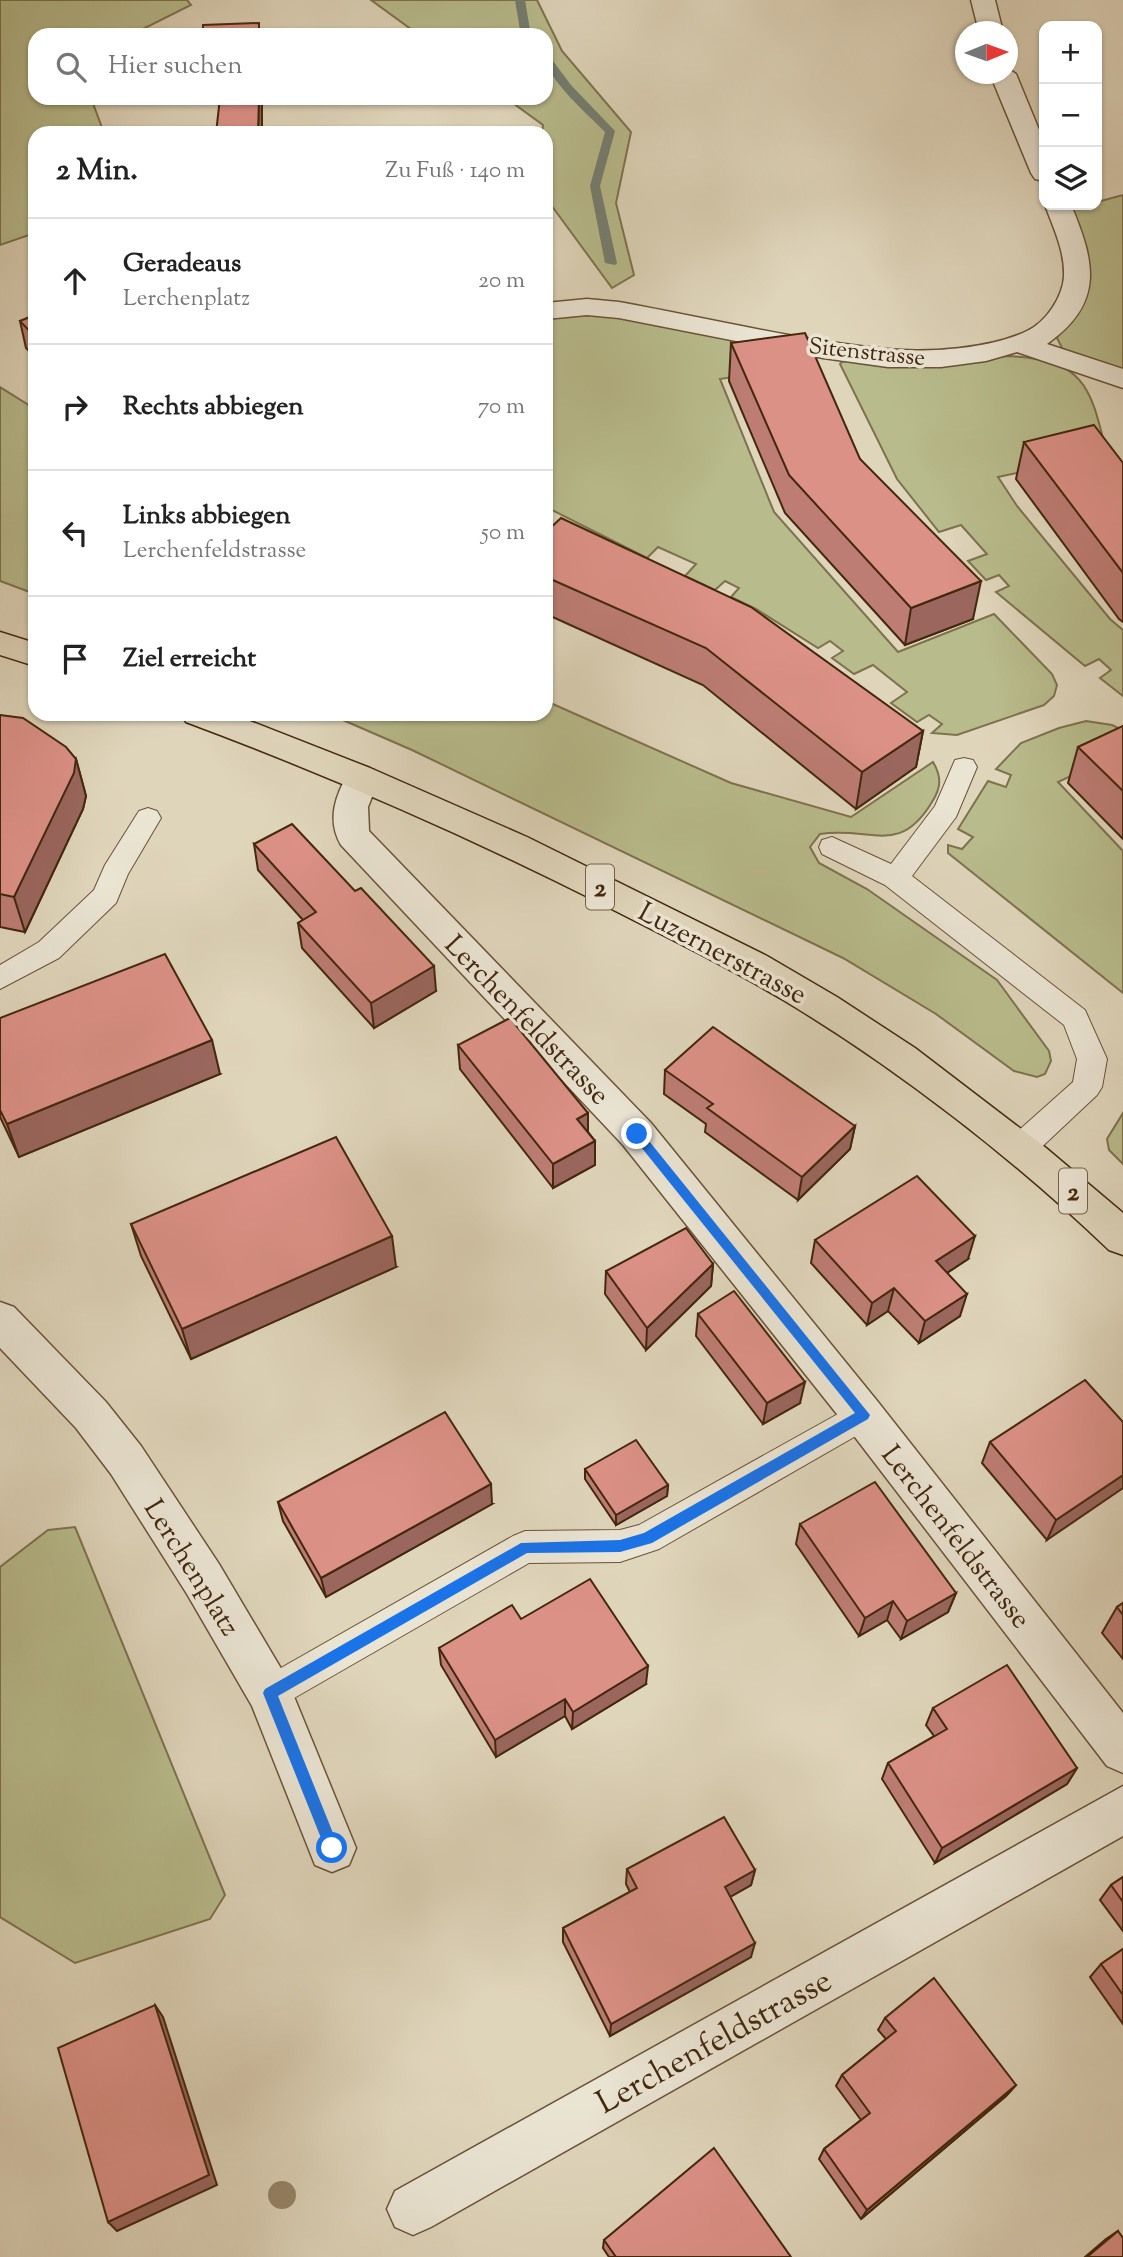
<!DOCTYPE html>
<html lang="de">
<head>
<meta charset="utf-8">
<style>
	body { margin:0; font-family:"Sorts Mill Goudy",serif; background:#f6f6f6; color:#222 }
	.controls { position:absolute; right:21px; top:21px; display:grid; overflow:hidden; border-radius:14px; box-shadow:0 2px 5px #0004 }
	.controls button { width:63px; height:63px; display:grid; place-items:center; padding:0; border:0; border-bottom:2px solid #e0e0e0; background:#fff; color:#222; font:35px sans-serif }
	.compass { position:absolute; left:955px; top:21px; width:63px; height:63px; border-radius:50%; background:#fff; box-shadow:0 2px 5px #0004; rotate:89deg }
	.stop { position:absolute; width:21px; height:21px; margin:-16px; border:5px solid #1a73e8; border-radius:50%; background:#fff }
	.stop.end { background:#1a73e8; border-color:#fff; box-shadow:0 2px 7px #0008 }
	.list { margin:0; padding:0; list-style:none }
	h2 { display:flex; justify-content:space-between; align-items:center; height:91px; margin:0; padding:0 28px; font-size:30px }
	h2 small { font-size:23px; font-weight:400; color:#767676 }
	.list li { display:grid; grid-template-columns:46px 1fr auto; gap:21px; align-items:center; box-sizing:border-box; height:126px; padding:0 28px; border-top:2px solid #e0e0e0 }
	.list b { display:block; font-size:26px; white-space:nowrap }
	.list p { margin:0; font-size:23px; white-space:nowrap; color:#767676 }
	.list em { font-size:23px; font-style:normal; color:#767676 }
	.icon { flex:none; width:38px; height:38px; fill:none; stroke:currentColor; stroke-width:2; stroke-linecap:round; stroke-linejoin:round }
	.map { position:relative; flex:none; width:1123px; height:2257px; overflow:hidden }
	.search { position:absolute; background:#fff; box-shadow:0 2px 5px #0004; left:28px; top:28px; width:525px; height:77px; display:flex; align-items:center; gap:18px; box-sizing:border-box; padding:0 24px; border-radius:21px; color:#767676; font-size:26px }
	.panel { position:absolute; background:#fff; box-shadow:0 2px 5px #0004; left:28px; top:126px; width:525px; height:595px; border-radius:21px }
	.map>svg:first-child { display:block }
	.green { fill:#b8bb8c; stroke:#7e724c; stroke-width:2 }
	.lines { fill:none; stroke-linecap:round; stroke-linejoin:round }
	.stream { fill:#747e72; fill-rule:evenodd }
	.service-casing { stroke:#6a5338; stroke-width:2 }
	.minor-casing { stroke:#6a5338; stroke-width:3 }
	.primary-casing { stroke:#43280d; stroke-width:3 }
	.service { fill:#eae4d3; fill-rule:evenodd }
	.minor { fill:#eae4d3; fill-rule:evenodd }
	.primary { fill:#dfd5bb; fill-rule:evenodd }
	.tree { fill:#968669 }
	.wall { fill:#bd7d74; stroke:#43280d; stroke-width:2 }
	.shaded-wall { fill:#9a665e; stroke:#43280d; stroke-width:2 }
	.building { fill:#dc9187; stroke:#43280d; stroke-width:2 }
	.route { fill:#1a73e8 }
	.labels { text-anchor:middle; stroke-width:7; stroke-linejoin:round; paint-order:stroke }
	.far-street-label { font-size:23px; fill:#43280d; stroke:#eae4d3 }
	.shield { fill:#eae4d3; stroke:#756048; stroke-width:2 }
	.shield-label { font-size:26px; font-weight:bold; fill:#43280d }
	.street-label { font-size:28px; fill:#43280d; stroke:#eae4d3 }
	.near-street-label { font-size:33px; fill:#43280d; stroke:#eae4d3 }
</style>
</head>
<body>
<div class="map">
<svg width="1123" height="2257" viewBox="0 0 1123 2257">
	<rect width="100%" height="100%" fill="#dfd5bb"/>
	<filter id="stains"><feTurbulence type="fractalNoise" baseFrequency=".00286" numOctaves="4"/><feColorMatrix values="0 0 0 0 .2 0 0 0 0 .09 0 0 0 0 .02 0 0 0 .5 -.17"/></filter>
	<radialGradient id="worn" r=".72"><stop offset=".6" stop-color="#630" stop-opacity="0"/><stop offset="1" stop-color="#630" stop-opacity=".3"/></radialGradient>
	<g class="green">
		<path d="M0,0h187l4,5 -60,30h-96v63h56l13,35h-69v100l-35,12z"/>
		<path d="M371,0h166l25,51 69,81 -15,71 18,72 -22,13 -66,-90v-65h-4l1,-8 -37,-27h40v-63h-127z"/>
		<path d="M1123,195v178l-59,-21 -8,-16 22,-25 -15,-105 34,-1v-3z"/>
		<path d="M561,315h48l157,28 50,22 -96,14 54,133 124,140 96,-38 58,60 5,11 -3,11 -10,9 -87,30 -25,-2 10,-9 -13,-9 -12,7 -26,-19 16,-11 -34,-27 -19,9 -22,-16 11,-7 -13,-10 -12,7 -62,-39 -25,-12 8,-9 -14,-7 -10,9 -30,-14 11,-12 -38,-17 -11,11 -101,-51v-188z"/>
		<path d="M1007,356c79,4 83,30 100,98l-109,23 19,29 93,113 13,11v66l-23,-18 11,-8 -12,-11 -14,7 -89,-74 13,-6 -10,-11 -13,5 -18,-19 19,-7 -26,-29 -22,7 -42,-53 -57,-115 3,-3 127,1z"/>
		<path d="M0,387l35,22v185l-35,-13z"/>
		<path d="M546,701l185,82 120,34 82,-55c9,15 8,26 -1,40 -33,55 -61,24 -112,32l-10,13 9,16 48,26 130,91 52,71 2,10 -6,13 -8,3 -23,-6 -78,-57 -93,-56 -431,-208 -83,-36h217z"/>
		<path d="M1086,721l26,4 11,5v21l-65,31 65,69v142l-175,-140v-8l14,4 11,-12 -15,-8 30,-48 18,6 5,-12 -15,-6 25,-26 38,-15z"/>
		<path d="M1123,1113v51l-14,-14 -2,-11z"/>
		<path d="M75,1527l150,368 -15,24 -135,44 -75,-46v-350l48,-37z"/>
	</g>
	<g class="lines">
		<g class="stream">
			<path d="M515,0h10l5,30 4,5h-10l-4,-5z"/>
			<path d="M546,56l4,1 21,28 44,46 -15,55 17,77 -2,2 -10,-2 -15,-77 15,-54c-17,-18 -59,-52 -59,-76z"/>
		</g>
		<defs>
			<g id="service">
				<path d="M964,758l9,2 4,7 -21,50 -44,59 173,134 22,49 -5,28 -5,8 -67,63 -11,3 -11,-3 -4,-9 4,-9 65,-58 4,-23 -13,-34 -179,-140 -63,-31 -3,-7 3,-7 10,-3 59,27 44,-58 20,-46z"/>
				<path d="M148,808l9,3 4,7 -33,56 -12,29 -57,55 -59,31v-24l39,-23 55,-52 11,-25 34,-54z"/>
				<path d="M863,1400l12,5 4,10 -4,10 -216,124 -39,13 -91,1 -247,142 -12,5 -12,-5 -6,-12 6,-12 255,-145 12,-5 95,-1 19,-5z"/>
			</g>
			<g id="minor">
				<path d="M971,0h24l8,32h-24z"/>
				<path d="M1007,68l9,6 28,68v39l-9,-2 -4,-6 -41,-99h17z"/>
				<path d="M1045,205h26c24,57 34,98 -24,139l76,25v19l-106,-36 -31,9 -45,6h-53l-65,-9 -204,-40 -32,-3 -41,4v-16l41,-4 32,3c88,16 177,38 267,47 41,4 104,0 141,-18 19,-9 36,-34 37,-55 1,-25 -11,-49 -19,-71z"/>
				<path d="M362,767l12,3 5,9 -11,28 1,24 282,292 227,279 245,311v60l-16,-7 -259,-338 -225,-283 -282,-300c-15,-26 -5,-51 9,-75z"/>
				<path d="M0,1302l14,5 92,95 35,44 78,118 67,113 70,171 -7,17 -17,7 -17,-7 -63,-159 -65,-112 -76,-120 -35,-46 -76,-80z"/>
				<path d="M1123,1786v50l-692,391 -18,8 -18,-8 -8,-18 8,-18z"/>
			</g>
			<g id="primary">
				<path d="M0,632l35,11v23l-35,-11z"/>
				<path d="M181,714h51l138,54 157,69 240,119 70,41 78,51 131,100 77,65v42l-14,-5c-95,-91 -211,-181 -324,-249 -60,-36 -123,-66 -185,-98 -135,-68 -272,-128 -414,-181z"/>
			</g>
		</defs>
		<use href="#service" class="service-casing"/>
		<use href="#minor" class="minor-casing"/>
		<use href="#primary" class="primary-casing"/>
		<use href="#service" class="service"/>
		<use href="#minor" class="minor"/>
		<use href="#primary" class="primary"/>
	</g>
	<circle class="tree" cx="282" cy="2195" r="14"/>
	<g class="wall">
		<path d="M35,315v42l-9,-9 -6,-27z"/>
		<path d="M731,343l129,116 113,160 -68,26 -120,-132 -56,-132z"/>
		<path d="M1024,442l99,21v159l-4,-3 -103,-140z"/>
		<path d="M546,532l377,199 -7,36 -60,42 -153,-124 -157,-71z"/>
		<path d="M0,715l76,44 10,37 -3,13 -58,123 -25,-5z"/>
		<path d="M1123,726v113l-55,-56 10,-36z"/>
		<path d="M254,844l182,147 -62,37 -72,-80 -4,-25 5,-3 -45,-50z"/>
		<path d="M0,1018l220,56 -201,83 -19,-40z"/>
		<path d="M458,1045l130,87 7,9v24l-42,23 -93,-119z"/>
		<path d="M665,1070l190,56 -5,23 -52,51 -93,-68 1,-8 -42,-30z"/>
		<path d="M131,1224l265,43 -205,92 -50,-103z"/>
		<path d="M815,1240l153,19 -21,14 13,43 -41,27 -31,-32 -21,14 -56,-62z"/>
		<path d="M713,1264l-2,22 -65,64 -41,-56 1,-23z"/>
		<path d="M698,1314l102,89 -37,21 -67,-88z"/>
		<path d="M1123,1422l-76,118 -65,-77 8,-21z"/>
		<path d="M585,1469l83,16 -1,11 -51,29 -31,-46z"/>
		<path d="M278,1502l214,2 -166,93 -43,-76z"/>
		<path d="M800,1524l156,69 -8,19 -47,27 -14,-19 -28,16 -63,-92z"/>
		<path d="M1123,1603v56l-21,-26 15,-26z"/>
		<path d="M521,1619l125,65 -74,45 -7,-13 -69,41 -55,-92 -2,-17z"/>
		<path d="M933,1708l144,60 -10,16 -132,79 -53,-84 6,-16 46,-27 -8,-11z"/>
		<path d="M627,1869l128,1 -4,15 -21,12 21,60 -141,79 -47,-94v-14l67,-36 -4,-8z"/>
		<path d="M1123,1877v54l-23,-31 11,-15z"/>
		<path d="M1123,1949v75l-33,-47 11,-13z"/>
		<path d="M885,2018l131,67 -10,11 -145,123 -42,-60 5,-10 37,-29 -25,-34 6,-11 44,-36 -8,-9z"/>
		<path d="M1118,2231l5,26h-38l21,-18z"/>
		<path d="M604,2240l187,17h-182l-6,-9z"/>
	</g>
	<g class="shaded-wall">
		<path d="M259,98h3v35h-4z"/>
		<path d="M981,581l-8,38 -68,26 6,-37z"/>
		<path d="M923,731l-7,36 -60,42 6,-37z"/>
		<path d="M76,759l10,37 -3,13 -58,123 -11,-35z"/>
		<path d="M434,966l2,25 -62,37 -3,-25z"/>
		<path d="M212,1040l8,34 -201,83 -12,-33z"/>
		<path d="M588,1113v24l-11,-18z"/>
		<path d="M855,1126l-5,23 -52,51 4,-23z"/>
		<path d="M595,1141v24l-42,23v-24z"/>
		<path d="M392,1236l4,31 -205,92 -9,-30z"/>
		<path d="M975,1236l-7,23 -38,25 6,-23z"/>
		<path d="M713,1264l-2,22 -65,64 1,-22z"/>
		<path d="M894,1288l-6,23 -21,14 5,-22z"/>
		<path d="M967,1294l-7,22 -41,27 6,-22z"/>
		<path d="M805,1382l-5,21 -37,21 4,-21z"/>
		<path d="M1123,1475v13l-76,52 9,-20z"/>
		<path d="M491,1484l1,20 -166,93 -5,-19z"/>
		<path d="M668,1485l-1,11 -51,29v-10z"/>
		<path d="M956,1593l-8,19 -47,27 6,-18z"/>
		<path d="M893,1601l-6,19 -28,16 6,-18z"/>
		<path d="M648,1666l-2,18 -74,45 1,-17z"/>
		<path d="M565,1699v17l-69,41 -1,-17z"/>
		<path d="M1077,1768l-10,16 -132,79 7,-15z"/>
		<path d="M755,1870l-4,15 -30,17 4,-15z"/>
		<path d="M755,1943l-4,14 -141,79 1,-12z"/>
		<path d="M155,2005l8,12 54,168 -100,46 -9,-9z"/>
		<path d="M1016,2085l-10,11 -145,123 6,-9z"/>
	</g>
	<g class="building">
		<path d="M259,23v12h-56v-10z"/>
		<path d="M220,98h39l-1,35h-42z"/>
		<path d="M35,315v22l-15,-16z"/>
		<path d="M805,333l55,126 121,122 -70,27 -122,-133 -58,-132z"/>
		<path d="M1094,425l29,38v110l-99,-131z"/>
		<path d="M561,518l190,89 172,124 -61,41 -156,-124 -160,-71v-45z"/>
		<path d="M0,715l23,3 43,29 10,12 -2,14 -60,124 -14,-3z"/>
		<path d="M1123,726v65l-45,-44z"/>
		<path d="M292,824l63,67 6,-3 73,78 -63,37 -73,-80 18,-11 -62,-68z"/>
		<path d="M165,954l47,86 -205,84 -7,-14v-92z"/>
		<path d="M510,1018l78,95 -11,6 18,22 -42,23 -95,-119z"/>
		<path d="M713,1027l142,99 -53,51 -95,-69 6,-4 -48,-34z"/>
		<path d="M336,1137l56,99 -210,93 -51,-105z"/>
		<path d="M917,1176l58,60 -39,25 31,33 -42,27 -31,-33 -22,15 -57,-63z"/>
		<path d="M686,1228l27,36 -66,64 -41,-57z"/>
		<path d="M734,1291l71,91 -38,21 -69,-89z"/>
		<path d="M1085,1380l38,42v53l-67,45 -66,-78z"/>
		<path d="M445,1412l46,72 -170,94 -43,-76z"/>
		<path d="M636,1440l32,45 -52,30 -31,-46z"/>
		<path d="M875,1482l81,111 -49,28 -14,-20 -28,17 -65,-94z"/>
		<path d="M590,1579l58,87 -75,46 -8,-13 -70,41 -56,-92 73,-43 9,14z"/>
		<path d="M1123,1603v12l-6,-8z"/>
		<path d="M1007,1665l70,103 -135,80 -54,-85 59,-34 -14,-21z"/>
		<path d="M724,1817l31,53 -30,17 30,56 -144,81 -48,-96 74,-40 -10,-19z"/>
		<path d="M1123,1877v25l-12,-17z"/>
		<path d="M1123,1949v46l-22,-31z"/>
		<path d="M934,1978l82,107 -149,125 -43,-61 46,-36 -28,-38 54,-44 -11,-13z"/>
		<path d="M155,2005l54,170 -101,47 -50,-174z"/>
		<path d="M714,2148l77,109h-175l-12,-17z"/>
		<path d="M1118,2231l5,7v19h-36z"/>
	</g>
	<path class="route" d="M637,1129l4,2 229,284 -2,4 -216,124 -32,9 -93,1 -249,143 61,152 -7,7 -5,-2 -64,-160 2,-4 256,-146 99,-3 24,-7 211,-120 -222,-276v-6z"/>
	<g class="labels">
		<g class="far-street-label">
			<text transform="translate(867 351) rotate(6)" y="8">Sitenstrasse</text>
		</g>
		<g class="shield">
			<rect x="586" y="864.5" width="28" height="45" rx="5"/>
			<rect x="1059" y="1168.5" width="28" height="45" rx="5"/>
		</g>
		<g class="shield-label">
			<text x="600" y="896">2</text>
			<text x="1073" y="1200">2</text>
		</g>
		<g class="street-label">
			<text transform="translate(723 952) rotate(28)" y="10">Luzernerstrasse</text>
			<text transform="translate(528 1019) rotate(46)" y="10">Lerchenfeldstrasse</text>
			<text transform="translate(957 1536) rotate(52)" y="10">Lerchenfeldstrasse</text>
			<text transform="translate(193 1567) rotate(58)" y="10">Lerchenplatz</text>
		</g>
		<g class="near-street-label">
			<text transform="translate(713 2040) rotate(-29)" y="12">Lerchenfeldstrasse</text>
		</g>
	</g>
	<rect width="100%" height="100%" filter="url(#stains)"/>
	<rect width="100%" height="100%" fill="url(#worn)"/>
</svg>
<div class="controls">
<button>+</button>
<button>−</button>
<button><svg class="icon" aria-label="layers" viewBox="0 0 24 24"><path d="M12 4l9 5-9 5-9-5zM3 14l9 5 9-5"/></svg></button>
</div>
<svg class="compass" viewBox="-18 -18 36 36"><path d="M0-13l5 13h-10z" fill="#e53935"/><path d="M0 13l5-13h-10z" fill="#767676"/></svg>
<div class="stop" style="left:332px;top:1848px"></div>
<div class="stop end" style="left:637px;top:1134px"></div>
<div class="search"><svg class="icon" aria-label="search" viewBox="0 0 24 24"><circle cx="10" cy="10" r="6"/><path d="M15 15l6 6"/></svg>Hier suchen</div>
<section class="panel">
<h2>2 Min.<small>Zu Fuß · 140 m</small></h2>
<ul class="list">
<li><svg class="icon" aria-label="ahead" viewBox="0 0 24 24"><path d="M12 20V5M6 11l6-6 6 6"/></svg><div><b>Geradeaus</b><p>Lerchenplatz</p></div><em>20 m</em></li>
<li><svg class="icon" aria-label="right" viewBox="0 0 24 24"><path d="M7 20v-9h11M14 6l5 5-5 5"/></svg><div><b>Rechts abbiegen</b></div><em>70 m</em></li>
<li><svg class="icon" aria-label="left" viewBox="0 0 24 24"><path d="M17 20v-9H6M10 6l-5 5 5 5"/></svg><div><b>Links abbiegen</b><p>Lerchenfeldstrasse</p></div><em>50 m</em></li>
<li><svg class="icon" aria-label="arrive" viewBox="0 0 24 24"><path d="M6 21V4h12l-3 4 3 4H6"/></svg><div><b>Ziel erreicht</b></div></li>
</ul>
</section>
</div>
</body>
</html>
